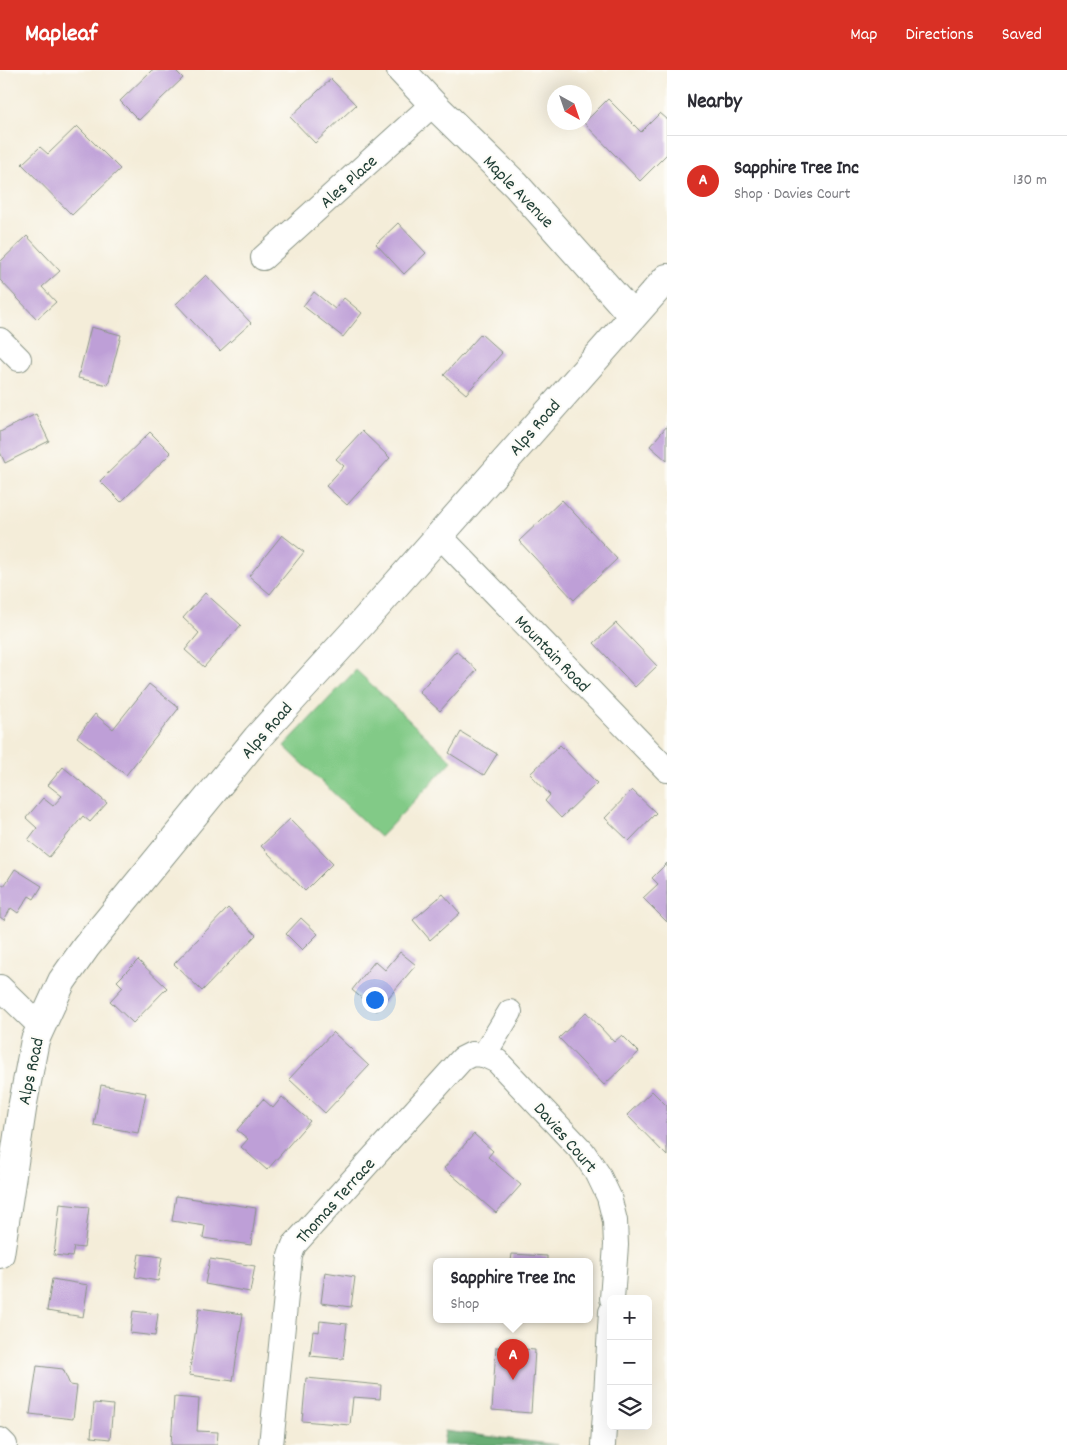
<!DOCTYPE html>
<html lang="en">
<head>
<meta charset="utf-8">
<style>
	body { margin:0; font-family:Dekko,sans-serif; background:#f7f7f7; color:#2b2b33 }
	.controls { position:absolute; right:15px; bottom:15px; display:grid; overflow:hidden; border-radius:8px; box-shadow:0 5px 20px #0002 }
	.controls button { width:45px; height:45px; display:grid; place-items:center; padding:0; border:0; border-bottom:1px solid #e1e1e2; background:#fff; color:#2b2b33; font:25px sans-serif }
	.compass { position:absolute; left:547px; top:15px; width:45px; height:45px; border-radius:50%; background:#fff; box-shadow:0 5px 20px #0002; rotate:140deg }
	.you { position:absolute; left:374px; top:929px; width:18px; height:18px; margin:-12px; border:4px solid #fff; border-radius:50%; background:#1a73e8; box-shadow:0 0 0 8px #1a73e833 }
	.badge { display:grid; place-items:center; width:32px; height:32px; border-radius:50%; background:#d93025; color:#fff; font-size:16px; font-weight:700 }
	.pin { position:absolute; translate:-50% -41px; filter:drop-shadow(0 1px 2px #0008) }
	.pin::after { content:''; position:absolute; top:26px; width:18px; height:15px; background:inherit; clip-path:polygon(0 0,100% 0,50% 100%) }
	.popup { position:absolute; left:433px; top:1188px; width:160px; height:65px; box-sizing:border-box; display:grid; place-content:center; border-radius:8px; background:#fff; filter:drop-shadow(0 1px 4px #0005); font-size:16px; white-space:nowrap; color:#7c7c81 }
	.popup b { font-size:19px; color:#2b2b33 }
	.popup::after { content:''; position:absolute; left:50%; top:100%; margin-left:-10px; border:10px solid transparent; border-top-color:#fff }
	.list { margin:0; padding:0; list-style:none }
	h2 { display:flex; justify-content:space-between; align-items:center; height:65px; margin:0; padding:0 20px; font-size:21px }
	h2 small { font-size:16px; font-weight:400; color:#7c7c81 }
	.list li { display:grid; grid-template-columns:32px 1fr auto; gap:15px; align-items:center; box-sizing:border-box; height:90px; padding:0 20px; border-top:1px solid #e1e1e2 }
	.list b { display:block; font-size:19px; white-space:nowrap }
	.list p { margin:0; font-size:16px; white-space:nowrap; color:#7c7c81 }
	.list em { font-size:16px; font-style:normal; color:#7c7c81 }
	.icon { flex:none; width:28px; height:28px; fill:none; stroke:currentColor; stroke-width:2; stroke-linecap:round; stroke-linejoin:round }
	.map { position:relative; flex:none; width:667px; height:1375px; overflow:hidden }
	header { display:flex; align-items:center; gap:30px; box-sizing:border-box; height:70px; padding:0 25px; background:#d93025; color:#fff }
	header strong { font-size:24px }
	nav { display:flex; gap:28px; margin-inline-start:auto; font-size:18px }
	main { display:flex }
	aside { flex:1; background:#fff }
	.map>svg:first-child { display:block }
	.green { fill:#82ca87; stroke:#50845e }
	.forest { fill:#69ae74; stroke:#447654 }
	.building { fill:#be9fd7 }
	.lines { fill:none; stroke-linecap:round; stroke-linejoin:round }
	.street-casing { stroke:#8a9586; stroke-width:26 }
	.secondary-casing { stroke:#8a9586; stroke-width:30 }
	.street { stroke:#fff; stroke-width:24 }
	.secondary { stroke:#fff; stroke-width:28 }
	.labels { text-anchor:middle; stroke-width:4.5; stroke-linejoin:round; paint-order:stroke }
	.street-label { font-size:18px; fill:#1f3d34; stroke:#fdfcf7 }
</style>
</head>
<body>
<header>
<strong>Mapleaf</strong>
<nav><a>Map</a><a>Directions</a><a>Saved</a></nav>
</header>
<main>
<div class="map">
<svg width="667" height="1375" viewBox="0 0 667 1375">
	<rect width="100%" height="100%" fill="#fdfcf7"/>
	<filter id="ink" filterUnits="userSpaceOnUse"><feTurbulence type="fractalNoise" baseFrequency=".02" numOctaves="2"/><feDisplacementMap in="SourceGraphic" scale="10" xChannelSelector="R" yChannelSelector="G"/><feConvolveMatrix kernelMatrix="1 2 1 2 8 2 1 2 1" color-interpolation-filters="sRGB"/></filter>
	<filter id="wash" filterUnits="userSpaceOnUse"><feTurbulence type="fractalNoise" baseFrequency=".0096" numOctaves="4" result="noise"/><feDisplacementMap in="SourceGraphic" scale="20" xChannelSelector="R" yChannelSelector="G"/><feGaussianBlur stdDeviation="1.12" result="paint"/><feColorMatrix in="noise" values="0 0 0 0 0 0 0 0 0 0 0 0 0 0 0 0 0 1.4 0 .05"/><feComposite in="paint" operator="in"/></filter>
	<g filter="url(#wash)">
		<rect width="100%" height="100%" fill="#f4edd9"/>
		<path class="green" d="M356,600l96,91 -72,76 -96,-91z"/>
		<path class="forest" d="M445,1361l113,14h-115z"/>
		<g id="blocks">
			<g class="building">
				<path d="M152,0h23l8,8 -44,42 -19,-19z"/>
				<path d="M331,9l25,26 -41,38 -25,-26z"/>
				<path d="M608,29l33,33 19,-19 7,6v35l-27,27 -56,-58z"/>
				<path d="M77,56l43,43 -48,46 -50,-51 18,-17 8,7z"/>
				<path d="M398,153l28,30 -22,21 -28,-30z"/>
				<path d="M27,166l33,35 -18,16 14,15 -19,17 -37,-39v-18z"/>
				<path d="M206,205l45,48 -31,28 -44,-47z"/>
				<path d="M314,222l21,17 9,-11 18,15 -19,24 -40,-31z"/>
				<path d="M91,257l30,8 -13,50 -30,-7z"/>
				<path d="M481,264l21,19 -36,41 -22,-19z"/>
				<path d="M36,344l13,27 -44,22 -5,-11v-20z"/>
				<path d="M667,356v35l-17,-15z"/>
				<path d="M362,361l28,27 -43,47 -21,-19 18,-20 -8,-7z"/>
				<path d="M150,362l21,21 -50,49 -21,-21z"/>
				<path d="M562,430l55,59 -43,41 -55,-59z"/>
				<path d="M282,465l22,17 -34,42 -21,-18z"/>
				<path d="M205,523l36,32 -37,42 -19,-17 14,-17 -16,-15z"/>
				<path d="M616,553l41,43 -22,21 -41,-44z"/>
				<path d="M456,581l21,19 -37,41 -21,-19z"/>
				<path d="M149,614l30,24 -53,67 -49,-38 18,-23 18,15z"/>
				<path d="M461,662l36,22 -13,21 -35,-22z"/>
				<path d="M560,675l37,38 -36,35 -16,-17 5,-6 -20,-21z"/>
				<path d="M63,697l44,36 -17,19 -7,-6 -34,41 -21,-17 9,-12 -11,-10 17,-20 10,8 9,-10 -14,-11z"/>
				<path d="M632,720l24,23 -27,28 -24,-23z"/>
				<path d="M290,749l43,44 -28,28 -44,-45z"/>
				<path d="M667,793v59l-24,-24 15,-14 -6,-6z"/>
				<path d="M15,799l27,17 -8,13 -5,-3 -11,17 -7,-5 -7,12 -4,-3v-33l4,2z"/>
				<path d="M443,824l17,19 -30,27 -17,-20z"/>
				<path d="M228,838l28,27 -54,56 -28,-27z"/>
				<path d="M301,848l17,16 -16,16 -16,-16z"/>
				<path d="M400,882l16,13 -39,46 -25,-21 23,-29 10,9z"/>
				<path d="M138,890l29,28 -34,35 -23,-22 13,-14 -6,-6z"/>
				<path d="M586,942l28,30 8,-7 17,17 -35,33 -45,-47z"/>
				<path d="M333,962l36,34 -44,47 -36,-34z"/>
				<path d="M101,1015l45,8 -8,40 -44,-8z"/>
				<path d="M652,1021l15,15v50l-40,-41z"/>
				<path d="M282,1027l28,24 -43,49 -26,-23 7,-8 -11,-9 26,-31 10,9z"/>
				<path d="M474,1064l19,17 -5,6 33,28 -25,28 -52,-45z"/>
				<path d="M176,1126l80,12 -5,37 -48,-7 2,-12 -33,-5z"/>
				<path d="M60,1134l29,3 -5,41 -10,-1 -2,10 -18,-2z"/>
				<path d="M139,1184l23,3 -4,24 -23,-4z"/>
				<path d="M512,1184l35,2v5h-36z"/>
				<path d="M210,1189l45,7 -5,26 -45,-8z"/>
				<path d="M325,1202l30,5 -4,30 -30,-4z"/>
				<path d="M52,1209l36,6 -5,32 -36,-6z"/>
				<path d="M199,1238l44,6 -10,67 -44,-6z"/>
				<path d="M133,1241l25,3 -3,22 -25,-3z"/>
				<path d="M320,1251l27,3 -4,35 -33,-3 3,-25 6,1z"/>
				<path d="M496,1277l39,3 -4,63 -39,-3z"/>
				<path d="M37,1296l26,3 7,16 7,1 -4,33 -43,-5z"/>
				<path d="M306,1308l75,7 -1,14 -27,-2 -3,28 -48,-4z"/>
				<path d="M174,1327l25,2 -2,32 21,1 -1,13h-46z"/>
				<path d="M94,1333l19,2 -3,34 -19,-2z"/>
			</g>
		</g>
	</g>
	<g filter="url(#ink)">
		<use href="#blocks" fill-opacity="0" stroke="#8a9586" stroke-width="1"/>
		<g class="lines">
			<defs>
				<g id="street">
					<path d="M263,188l170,-154"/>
					<path d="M0,270l19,19"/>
					<path d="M439,465l228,235"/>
					<path d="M0,917l40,39"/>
					<path d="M484,985l13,6 86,91 15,22 11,23 6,24 1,24 -4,54"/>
					<path d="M0,1370l5,5"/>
					<path d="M271,1375l19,-189 4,-11 168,-186 10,-5 12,1 26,-43"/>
					<path d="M603,1375l8,-133"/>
				</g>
				<g id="secondary">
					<path d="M401,0l32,34 83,81 116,130"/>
					<path d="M0,1184l23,-151 12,-63 27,-59 24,-34 171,-209 106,-116 304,-344"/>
				</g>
			</defs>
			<use href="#street" class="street-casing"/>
			<use href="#secondary" class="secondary-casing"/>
			<use href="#street" class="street"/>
			<use href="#secondary" class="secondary"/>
		</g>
	</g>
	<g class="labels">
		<g class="street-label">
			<text transform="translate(348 111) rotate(-42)" y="6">Ales Place</text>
			<text transform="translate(519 121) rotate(46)" y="6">Maple Avenue</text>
			<text transform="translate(534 357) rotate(-49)" y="6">Alps Road</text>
			<text transform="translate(553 583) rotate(46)" y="6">Mountain Road</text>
			<text transform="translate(266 660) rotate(-49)" y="6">Alps Road</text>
			<text transform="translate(30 1001) rotate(-78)" y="6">Alps Road</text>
			<text transform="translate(566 1067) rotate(49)" y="6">Davies Court</text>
			<text transform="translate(335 1130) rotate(-48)" y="6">Thomas Terrace</text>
		</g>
	</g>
</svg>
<div class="controls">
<button>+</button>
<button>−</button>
<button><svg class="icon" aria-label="layers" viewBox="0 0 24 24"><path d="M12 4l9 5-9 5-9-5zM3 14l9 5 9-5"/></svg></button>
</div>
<svg class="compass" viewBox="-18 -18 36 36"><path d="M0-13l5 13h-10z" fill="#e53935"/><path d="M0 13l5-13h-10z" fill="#7c7c81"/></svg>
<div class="you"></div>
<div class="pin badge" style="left:513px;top:1310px">A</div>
<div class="popup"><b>Sapphire Tree Inc</b>Shop</div>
</div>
<aside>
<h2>Nearby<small></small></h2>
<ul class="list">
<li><span class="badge">A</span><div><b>Sapphire Tree Inc</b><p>Shop · Davies Court</p></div><em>130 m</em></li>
</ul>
</aside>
</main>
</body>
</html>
